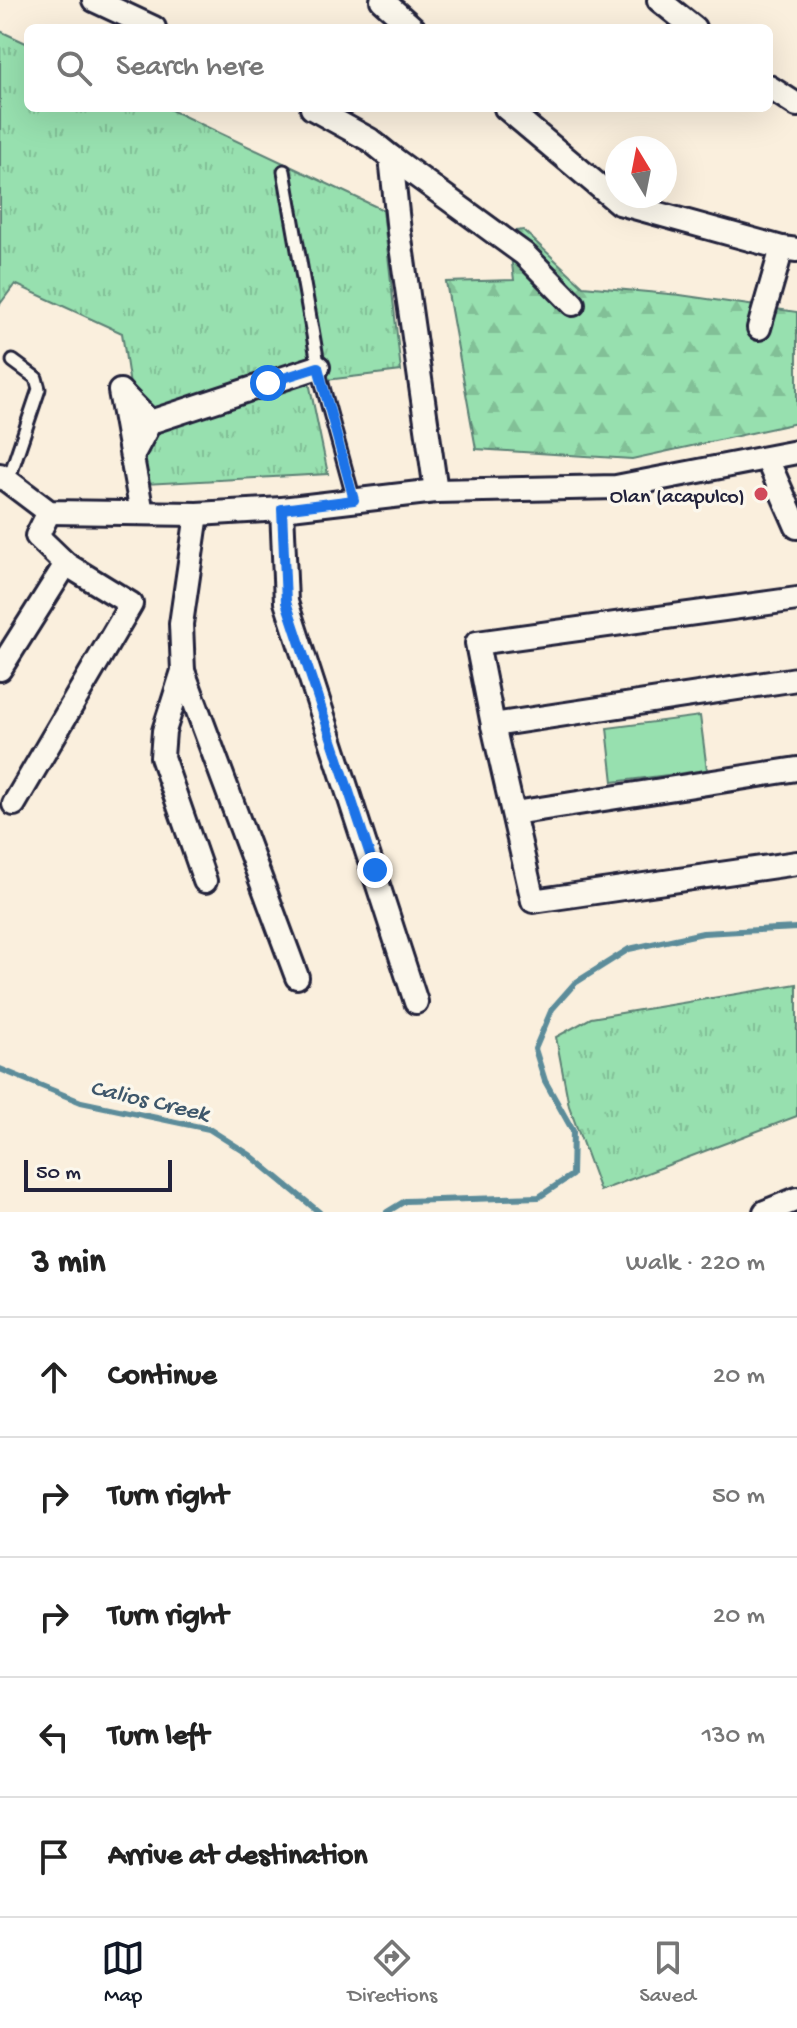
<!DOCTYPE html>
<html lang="en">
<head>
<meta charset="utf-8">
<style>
	body { margin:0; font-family:"Gochi Hand",sans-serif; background:#f6f6f6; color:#222 }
	.compass { position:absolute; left:605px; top:136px; width:72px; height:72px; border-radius:50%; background:#fff; box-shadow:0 8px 32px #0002; rotate:350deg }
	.scale { position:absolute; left:24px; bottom:20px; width:148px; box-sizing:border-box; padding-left:8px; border:4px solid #22223b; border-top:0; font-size:22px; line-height:28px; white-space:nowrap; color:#22223b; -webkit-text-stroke:6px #fbf7ec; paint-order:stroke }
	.stop { position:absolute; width:24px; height:24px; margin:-18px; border:6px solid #1a73e8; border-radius:50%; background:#fff }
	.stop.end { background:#1a73e8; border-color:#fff; box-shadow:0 2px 8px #0008 }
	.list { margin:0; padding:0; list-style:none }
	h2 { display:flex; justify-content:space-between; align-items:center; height:104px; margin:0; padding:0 32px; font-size:34px }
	h2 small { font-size:26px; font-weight:400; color:#767676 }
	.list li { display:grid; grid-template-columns:52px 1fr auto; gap:24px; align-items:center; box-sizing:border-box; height:120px; padding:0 32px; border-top:2px solid #e0e0e0 }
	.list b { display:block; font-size:30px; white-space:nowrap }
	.list em { font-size:26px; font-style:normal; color:#767676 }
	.icon { flex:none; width:44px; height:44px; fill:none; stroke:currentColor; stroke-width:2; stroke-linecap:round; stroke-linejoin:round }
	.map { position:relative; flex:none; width:797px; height:1212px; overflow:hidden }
	.search { position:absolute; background:#fff; box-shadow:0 8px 32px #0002; left:24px; right:24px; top:24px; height:88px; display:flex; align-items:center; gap:20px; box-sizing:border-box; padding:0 28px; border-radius:12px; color:#767676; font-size:30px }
	.sheet { height:704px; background:#fff }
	nav { display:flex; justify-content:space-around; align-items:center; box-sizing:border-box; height:112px; border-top:2px solid #e0e0e0; background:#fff; font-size:22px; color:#767676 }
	nav a { display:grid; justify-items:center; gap:4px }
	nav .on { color:#111827 }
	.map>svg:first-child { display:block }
	.grass { fill:url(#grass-tufts); stroke:#5c8175; stroke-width:2 }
	.forest { fill:url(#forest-firs); stroke:#5c8175; stroke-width:2 }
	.park { fill:#97e0af; stroke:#5c8175; stroke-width:2 }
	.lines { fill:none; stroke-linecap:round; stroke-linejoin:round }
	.stream { stroke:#5b8c9a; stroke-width:6 }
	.lane-casing { stroke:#22223b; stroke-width:17 }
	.street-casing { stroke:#22223b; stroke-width:28 }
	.lane { stroke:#fbf7ec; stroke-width:11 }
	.street { stroke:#fbf7ec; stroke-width:22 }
	.route { stroke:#1a73e8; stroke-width:10 }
	.poi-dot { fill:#d1495b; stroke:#fbf7ec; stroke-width:3 }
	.labels { text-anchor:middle; stroke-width:7; stroke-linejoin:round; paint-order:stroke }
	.poi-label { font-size:22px; fill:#22223b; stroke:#fbf7ec; text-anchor:end }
	.water-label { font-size:24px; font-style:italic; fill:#3e576b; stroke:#fbf7ec }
</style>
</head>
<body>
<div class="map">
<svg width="797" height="1212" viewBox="0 0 797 1212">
	<defs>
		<pattern id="grass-tufts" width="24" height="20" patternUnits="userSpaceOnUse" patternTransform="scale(2)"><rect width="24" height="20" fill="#97e0af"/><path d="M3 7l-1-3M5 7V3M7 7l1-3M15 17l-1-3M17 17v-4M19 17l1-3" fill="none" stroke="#82c097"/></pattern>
		<pattern id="forest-firs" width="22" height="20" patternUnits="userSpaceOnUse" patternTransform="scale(2)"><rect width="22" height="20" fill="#97e0af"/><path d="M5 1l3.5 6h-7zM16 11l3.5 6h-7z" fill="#82c097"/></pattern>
	</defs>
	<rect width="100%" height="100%" fill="#faefdd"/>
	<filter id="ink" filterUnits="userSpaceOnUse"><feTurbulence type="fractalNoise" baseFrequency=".0125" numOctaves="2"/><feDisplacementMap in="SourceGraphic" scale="16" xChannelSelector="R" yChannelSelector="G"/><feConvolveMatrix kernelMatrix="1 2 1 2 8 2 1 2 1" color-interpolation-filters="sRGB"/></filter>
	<g filter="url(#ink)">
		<g class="grass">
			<path d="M0,31l28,13v64h139l216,102 18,161 -92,11 19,92 -183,10 -23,-151 -107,-49 -15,20z"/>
			<path d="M797,984v132l-197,75 -31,-85 -13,-69 35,-19z"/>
		</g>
		<path class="forest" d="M523,230l60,56 97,9 117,17v111l-165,36 -156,-10 -30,-167 68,-2 -6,-48z"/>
		<path class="park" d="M700,716l7,54 -94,12 -6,-54z"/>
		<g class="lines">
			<g class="stream">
				<path d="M0,1069l81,33 128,27 41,26 69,57"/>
				<path d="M387,1212l18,-11 134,-4 33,-22 1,-44 -28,-50 -10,-32 17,-40 23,-26 54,-34 74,-16 94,-5"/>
			</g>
			<defs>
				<g id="lane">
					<path d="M284,171l37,209 33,120"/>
					<path d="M8,481l31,-92 -3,-11 -23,-17"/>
				</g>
				<g id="street">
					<path d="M94,0l60,28"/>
					<path d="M382,0l31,28"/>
					<path d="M659,0l35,28"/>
					<path d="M769,87l28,18"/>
					<path d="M312,108l58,32 21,17 8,75 37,259"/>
					<path d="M506,108l113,95 163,45 15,2"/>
					<path d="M391,157l133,97 49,50"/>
					<path d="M759,328l23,-80"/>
					<path d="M150,422l168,-55"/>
					<path d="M132,456l18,-34 -30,-31 22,122"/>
					<path d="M767,459l30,68"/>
					<path d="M0,475l49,37 148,2 85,-5 154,-18 180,-4 181,-35"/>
					<path d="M282,509l4,93 130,400"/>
					<path d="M197,514l-16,110 2,47 114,306"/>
					<path d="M797,599l-320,44 16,82 40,176 264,-38"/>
					<path d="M0,669l66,-105 -29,-28 12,-24"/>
					<path d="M183,671l-19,60 -2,26 43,124"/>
					<path d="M493,725l304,-46"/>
					<path d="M14,804l117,-200 -65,-40"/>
					<path d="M514,813l283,-44"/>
					<path d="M765,1212l32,-13"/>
				</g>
			</defs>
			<use href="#lane" class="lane-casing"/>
			<use href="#street" class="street-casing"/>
			<use href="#lane" class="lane"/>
			<use href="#street" class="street"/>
		</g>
	</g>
	<g class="lines" filter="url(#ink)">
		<path class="route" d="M268,383l50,-16 36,133 -72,9 4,93 89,268"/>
	</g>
	<circle class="poi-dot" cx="761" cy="494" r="8"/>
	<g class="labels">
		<g class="poi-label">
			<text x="745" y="502">Olan (acapulco)</text>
		</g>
		<g class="water-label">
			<text transform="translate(150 1099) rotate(13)" y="8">Calios Creek</text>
		</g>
	</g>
</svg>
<svg class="compass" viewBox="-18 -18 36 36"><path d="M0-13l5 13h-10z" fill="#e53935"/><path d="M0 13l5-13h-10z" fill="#767676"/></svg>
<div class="scale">50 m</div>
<div class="stop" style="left:268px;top:383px"></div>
<div class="stop end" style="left:375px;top:870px"></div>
<div class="search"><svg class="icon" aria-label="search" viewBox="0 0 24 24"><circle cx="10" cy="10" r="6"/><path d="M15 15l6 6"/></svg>Search here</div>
</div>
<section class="sheet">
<h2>3 min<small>Walk · 220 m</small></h2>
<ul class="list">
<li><svg class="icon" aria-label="ahead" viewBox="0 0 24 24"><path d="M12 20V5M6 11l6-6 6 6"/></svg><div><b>Continue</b></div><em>20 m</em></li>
<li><svg class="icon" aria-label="right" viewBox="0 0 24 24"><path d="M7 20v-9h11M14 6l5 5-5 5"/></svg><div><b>Turn right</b></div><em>50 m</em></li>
<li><svg class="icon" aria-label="right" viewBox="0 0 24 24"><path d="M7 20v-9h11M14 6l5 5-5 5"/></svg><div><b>Turn right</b></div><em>20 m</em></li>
<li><svg class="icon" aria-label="left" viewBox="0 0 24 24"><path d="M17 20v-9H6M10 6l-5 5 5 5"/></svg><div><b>Turn left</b></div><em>130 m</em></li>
<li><svg class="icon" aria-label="arrive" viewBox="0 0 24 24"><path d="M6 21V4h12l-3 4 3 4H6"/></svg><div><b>Arrive at destination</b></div></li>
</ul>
</section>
<nav>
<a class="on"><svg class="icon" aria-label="map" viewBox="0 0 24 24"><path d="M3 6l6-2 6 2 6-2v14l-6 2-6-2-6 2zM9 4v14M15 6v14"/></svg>Map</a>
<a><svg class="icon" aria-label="directions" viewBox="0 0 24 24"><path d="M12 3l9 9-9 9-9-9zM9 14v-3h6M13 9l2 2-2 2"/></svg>Directions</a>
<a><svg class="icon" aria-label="saved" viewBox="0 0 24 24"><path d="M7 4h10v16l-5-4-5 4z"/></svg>Saved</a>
</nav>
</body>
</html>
